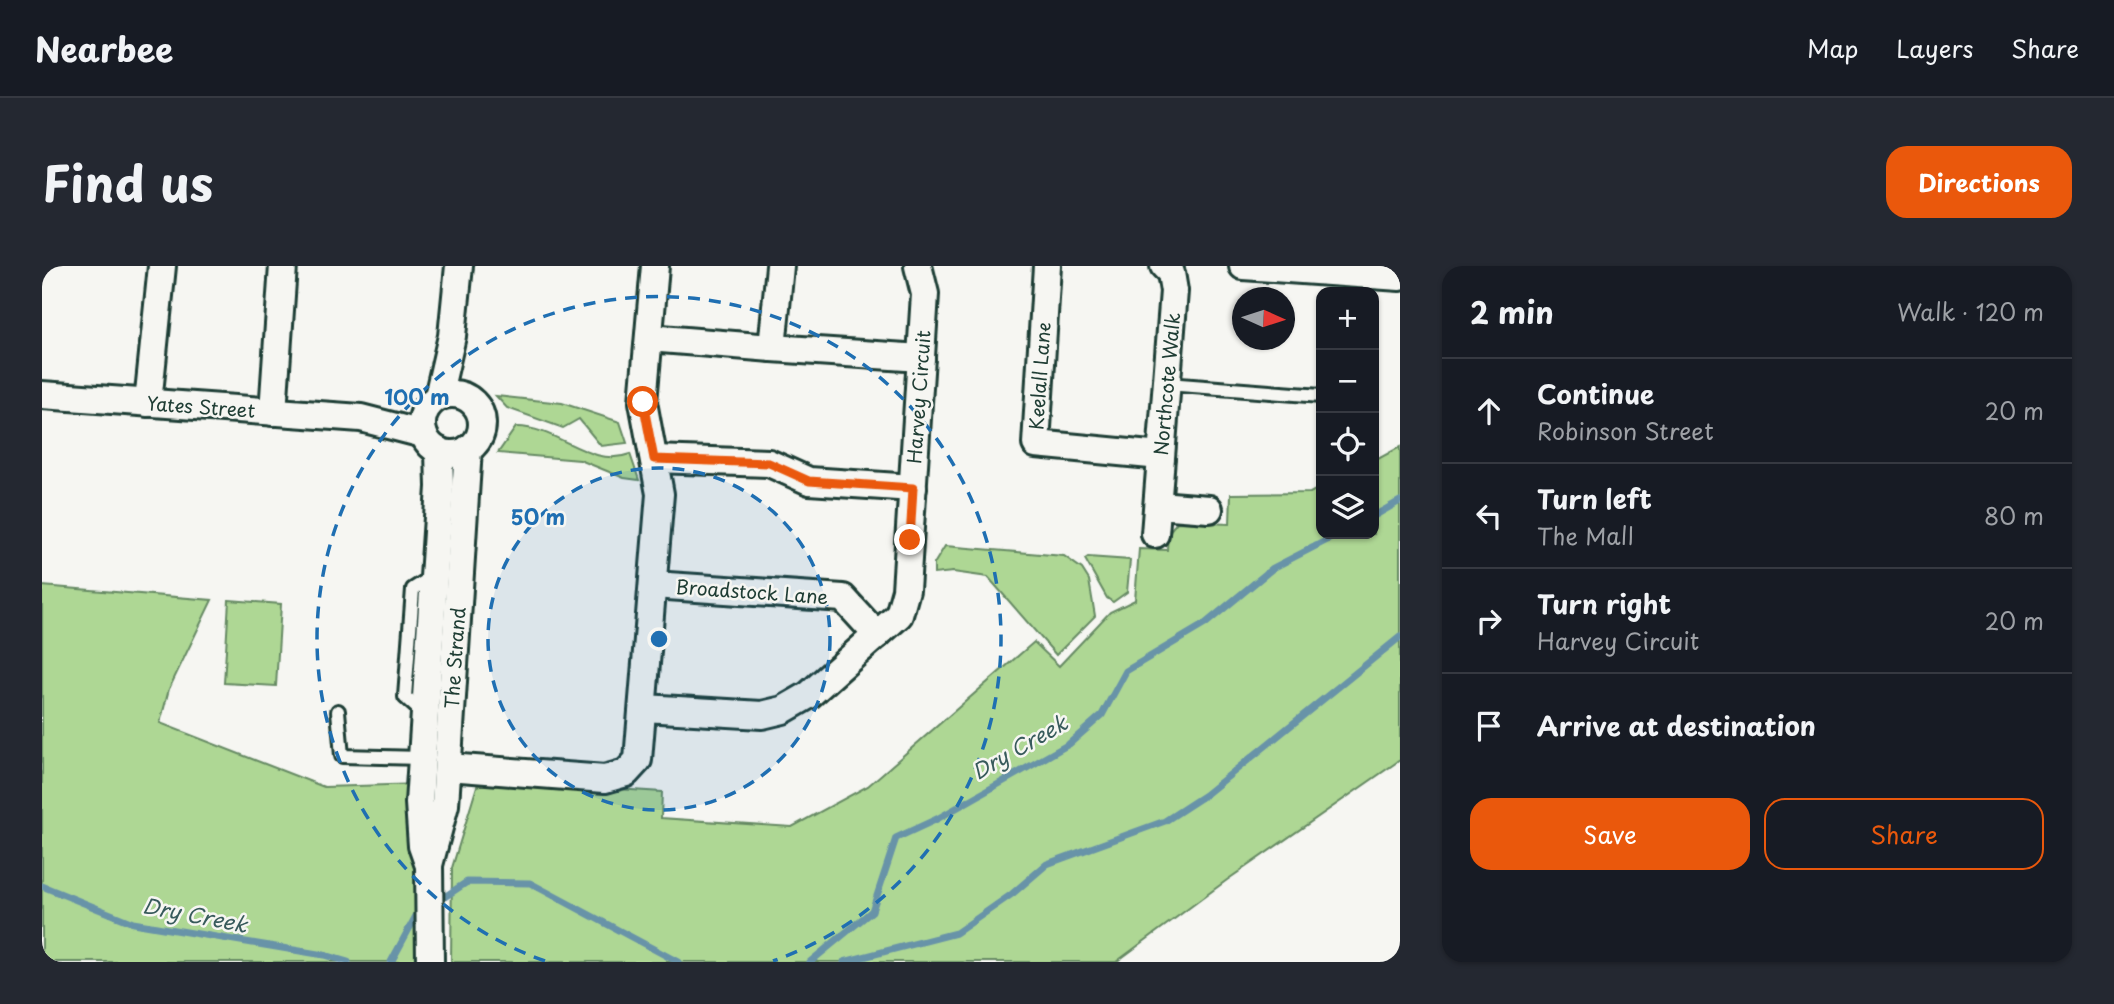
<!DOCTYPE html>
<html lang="en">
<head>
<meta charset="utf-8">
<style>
	body { margin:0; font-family:"Playpen Sans",sans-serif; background:#242831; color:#f1f3f6 }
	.controls { position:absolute; right:21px; top:21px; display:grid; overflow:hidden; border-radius:14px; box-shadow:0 2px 5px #0004 }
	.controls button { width:63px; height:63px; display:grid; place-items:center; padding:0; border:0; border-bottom:2px solid #363941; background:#171b24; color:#f1f3f6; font:35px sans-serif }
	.compass { position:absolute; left:1190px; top:21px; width:63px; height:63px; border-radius:50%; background:#171b24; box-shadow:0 2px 5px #0004; rotate:93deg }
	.stop { position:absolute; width:21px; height:21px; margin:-16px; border:5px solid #ea580c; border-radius:50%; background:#fff }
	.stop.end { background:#ea580c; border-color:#fff; box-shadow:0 2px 7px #0008 }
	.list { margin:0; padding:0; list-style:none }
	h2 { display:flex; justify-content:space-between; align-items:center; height:91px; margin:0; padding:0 28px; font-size:30px }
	h2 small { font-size:23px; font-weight:400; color:#9ea1a6 }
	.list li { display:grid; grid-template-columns:46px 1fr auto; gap:21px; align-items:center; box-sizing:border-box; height:105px; padding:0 28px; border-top:2px solid #363941 }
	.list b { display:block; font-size:26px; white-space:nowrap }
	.list p { margin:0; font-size:23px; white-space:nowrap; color:#9ea1a6 }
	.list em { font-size:23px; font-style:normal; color:#9ea1a6 }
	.actions { display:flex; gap:14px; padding:21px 28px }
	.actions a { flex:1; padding:16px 0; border:2px solid #ea580c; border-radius:21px; text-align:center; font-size:24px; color:#ea580c }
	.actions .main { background:#ea580c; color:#fff }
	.icon { flex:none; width:38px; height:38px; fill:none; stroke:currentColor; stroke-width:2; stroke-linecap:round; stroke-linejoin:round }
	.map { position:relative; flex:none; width:1358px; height:696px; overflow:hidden; border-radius:21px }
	header { display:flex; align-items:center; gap:42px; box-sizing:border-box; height:98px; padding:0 35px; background:#171b24; border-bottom:2px solid #363941 }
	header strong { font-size:33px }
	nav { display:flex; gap:38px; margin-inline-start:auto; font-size:24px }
	.intro { display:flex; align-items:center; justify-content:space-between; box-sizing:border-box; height:168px; padding:0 42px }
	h1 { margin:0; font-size:49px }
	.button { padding:18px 32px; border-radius:21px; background:#ea580c; color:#fff; font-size:24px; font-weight:700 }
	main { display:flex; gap:42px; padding:0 42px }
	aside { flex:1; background:#171b24; border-radius:21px; box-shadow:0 2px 5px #0004 }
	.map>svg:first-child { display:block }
	.green { fill:#aed794; stroke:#668a64; stroke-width:2 }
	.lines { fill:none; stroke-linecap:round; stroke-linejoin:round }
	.stream { stroke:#6893a8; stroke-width:7 }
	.lane-casing { stroke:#1f3d34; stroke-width:18 }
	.street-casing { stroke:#1f3d34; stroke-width:32 }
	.lane { stroke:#f6f6f2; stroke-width:12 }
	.street { stroke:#f6f6f2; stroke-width:26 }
	.route { stroke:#ea580c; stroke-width:9 }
	.ring { fill:none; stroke:#1f6fb2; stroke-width:3.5; stroke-dasharray:12 9 }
	.labels { text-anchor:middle; stroke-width:5; stroke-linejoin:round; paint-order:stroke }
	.street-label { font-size:19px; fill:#1f3d34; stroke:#f6f6f2 }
	.water-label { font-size:21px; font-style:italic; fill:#375a5b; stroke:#f6f6f2 }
	.centre { fill:#1f6fb2; stroke:#f6f6f2; stroke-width:3.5 }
	.ring-label { font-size:21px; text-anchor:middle; font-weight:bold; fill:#1f6fb2; stroke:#f6f6f2; stroke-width:5; stroke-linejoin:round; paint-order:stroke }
</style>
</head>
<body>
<header>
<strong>Nearbee</strong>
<nav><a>Map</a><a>Layers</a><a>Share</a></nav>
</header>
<div class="intro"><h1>Find us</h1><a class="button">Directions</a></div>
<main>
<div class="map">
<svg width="1358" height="696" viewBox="0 0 1358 696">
	<rect width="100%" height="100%" fill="#f6f6f2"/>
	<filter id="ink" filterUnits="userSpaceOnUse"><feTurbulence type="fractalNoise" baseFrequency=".0143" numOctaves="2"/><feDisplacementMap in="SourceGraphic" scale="14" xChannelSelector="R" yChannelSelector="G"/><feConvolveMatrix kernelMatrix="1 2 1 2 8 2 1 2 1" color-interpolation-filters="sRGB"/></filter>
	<g filter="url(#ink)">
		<g class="green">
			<path d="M454,130l66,7 58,19 7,21 -26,3 -22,-27 -16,9 -56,-20z"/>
			<path d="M474,161c41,-1 74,42 114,27l9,26 -15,-2 -44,-18 -82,-7z"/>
			<path d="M1358,181v313l-173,120 -111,82h-665l1,-94 25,-82 16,-5 169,11 -1,26 131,9 76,-41 166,-144 25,24 51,-54 25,-12 4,-51 28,1 1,-17 9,-11 53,2 1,-30 79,-1 11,-6v47h53v-73z"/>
			<path d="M903,280l119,10 18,13 7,11 6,36 -39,39 -68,-78 -35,-5 -19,2v-10z"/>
			<path d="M1046,291l42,3 -3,32 -14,10 -6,-4 -22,-39z"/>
			<path d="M0,320l170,14 -43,89 -9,34 164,64 96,-3 9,178h-387z"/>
			<path d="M187,334l52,4 -5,82 -52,-3z"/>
		</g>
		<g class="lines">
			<g class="stream">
				<path d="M1332,250l26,-15"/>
				<path d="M0,620l91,37 191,32 24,7"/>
				<path d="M395,636l30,-20 63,1 148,79"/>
				<path d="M349,696l25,-46 8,-6"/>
				<path d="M768,696l62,-51 24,-73 41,-19 132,-75 33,-29 24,-44 79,-47 68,-56 66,-34"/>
				<path d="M802,696l112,-29 56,-39 35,-30 118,-43 40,-26 195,-158"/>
			</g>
			<defs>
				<g id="lane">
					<path d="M1125,118l154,12"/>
					<path d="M296,445l4,45 80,2"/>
					<path d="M382,448l-19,-17 8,-108 19,-12"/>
				</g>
				<g id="street">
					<path d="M1005,0l-11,178 125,12"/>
					<path d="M1201,0l157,11"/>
					<path d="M607,72l123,10 8,-82"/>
					<path d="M730,82l149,10"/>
					<circle cx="410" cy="158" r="30"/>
					<path d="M0,129l319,23 62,16"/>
					<path d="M396,131l14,-61 7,-70"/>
					<path d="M106,137l14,-137"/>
					<path d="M231,146l10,-146"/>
					<path d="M612,193l115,4 40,18 104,7"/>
					<path d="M1116,239l51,4"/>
					<path d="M1113,268l19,-243 -3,-18 -7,-7"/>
					<path d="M611,319l190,13 34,37"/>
					<path d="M602,442l118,7 21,-5 26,-15 90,-80 7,-25 19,-296 -7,-28"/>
					<path d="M406,501l157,12 21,-6 12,-13 22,-266 -17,-92 12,-136"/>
					<path d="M386,597l-6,-17 -3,-43 21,-316 -1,-36"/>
					<path d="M388,696l-1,-97 16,-60 23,-356"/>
				</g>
			</defs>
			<use href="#lane" class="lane-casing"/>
			<use href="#street" class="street-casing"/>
			<use href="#lane" class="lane"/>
			<use href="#street" class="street"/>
		</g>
	</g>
	<g class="lines" filter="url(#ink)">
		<path class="route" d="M601,136l11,57 115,4 40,18 104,7 -3,52"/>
	</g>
	<circle cx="617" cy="373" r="171" fill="#1f6fb2" fill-opacity=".12"/>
	<g class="ring">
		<circle cx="617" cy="373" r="171"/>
		<path d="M503 695A342 342 0 1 1 731 695"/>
	</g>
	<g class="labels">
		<g class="street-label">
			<text transform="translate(998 110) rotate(-86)" y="7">Keelall Lane</text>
			<text transform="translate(1125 118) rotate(-85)" y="7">Northcote Walk</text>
			<text transform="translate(877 131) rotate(-86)" y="7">Harvey Circuit</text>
			<text transform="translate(159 141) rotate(4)" y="7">Yates Street</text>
			<text transform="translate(710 326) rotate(4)" y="7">Broadstock Lane</text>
			<text transform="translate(413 392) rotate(-86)" y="7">The Strand</text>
		</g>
		<g class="water-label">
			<text transform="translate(978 482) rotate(-30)" y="7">Dry Creek</text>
			<text transform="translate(153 650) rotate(11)" y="7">Dry Creek</text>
		</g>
	</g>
	<circle cx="617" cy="373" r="10" class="centre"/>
	<g class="ring-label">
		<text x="375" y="139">100 m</text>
		<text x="496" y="259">50 m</text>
	</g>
</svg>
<div class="controls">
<button>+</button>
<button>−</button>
<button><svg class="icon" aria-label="locate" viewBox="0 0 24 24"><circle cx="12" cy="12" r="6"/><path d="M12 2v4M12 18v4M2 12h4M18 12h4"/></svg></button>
<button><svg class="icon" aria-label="layers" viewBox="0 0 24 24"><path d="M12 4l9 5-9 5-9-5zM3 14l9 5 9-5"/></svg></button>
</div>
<svg class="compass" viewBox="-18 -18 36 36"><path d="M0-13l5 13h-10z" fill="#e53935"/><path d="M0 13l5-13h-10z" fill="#9ea1a6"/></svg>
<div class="stop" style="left:601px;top:136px"></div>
<div class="stop end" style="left:868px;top:274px"></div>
</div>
<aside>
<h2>2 min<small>Walk · 120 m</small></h2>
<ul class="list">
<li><svg class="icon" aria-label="ahead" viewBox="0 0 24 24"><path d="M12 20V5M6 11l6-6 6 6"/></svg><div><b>Continue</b><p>Robinson Street</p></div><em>20 m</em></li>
<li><svg class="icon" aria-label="left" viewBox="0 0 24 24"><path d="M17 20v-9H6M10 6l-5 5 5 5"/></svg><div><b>Turn left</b><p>The Mall</p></div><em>80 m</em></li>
<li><svg class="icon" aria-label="right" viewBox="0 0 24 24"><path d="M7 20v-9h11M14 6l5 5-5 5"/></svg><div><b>Turn right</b><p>Harvey Circuit</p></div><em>20 m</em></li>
<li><svg class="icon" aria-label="arrive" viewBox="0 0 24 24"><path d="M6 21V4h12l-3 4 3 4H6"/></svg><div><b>Arrive at destination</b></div></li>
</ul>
<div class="actions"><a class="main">Save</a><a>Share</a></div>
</aside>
</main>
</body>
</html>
